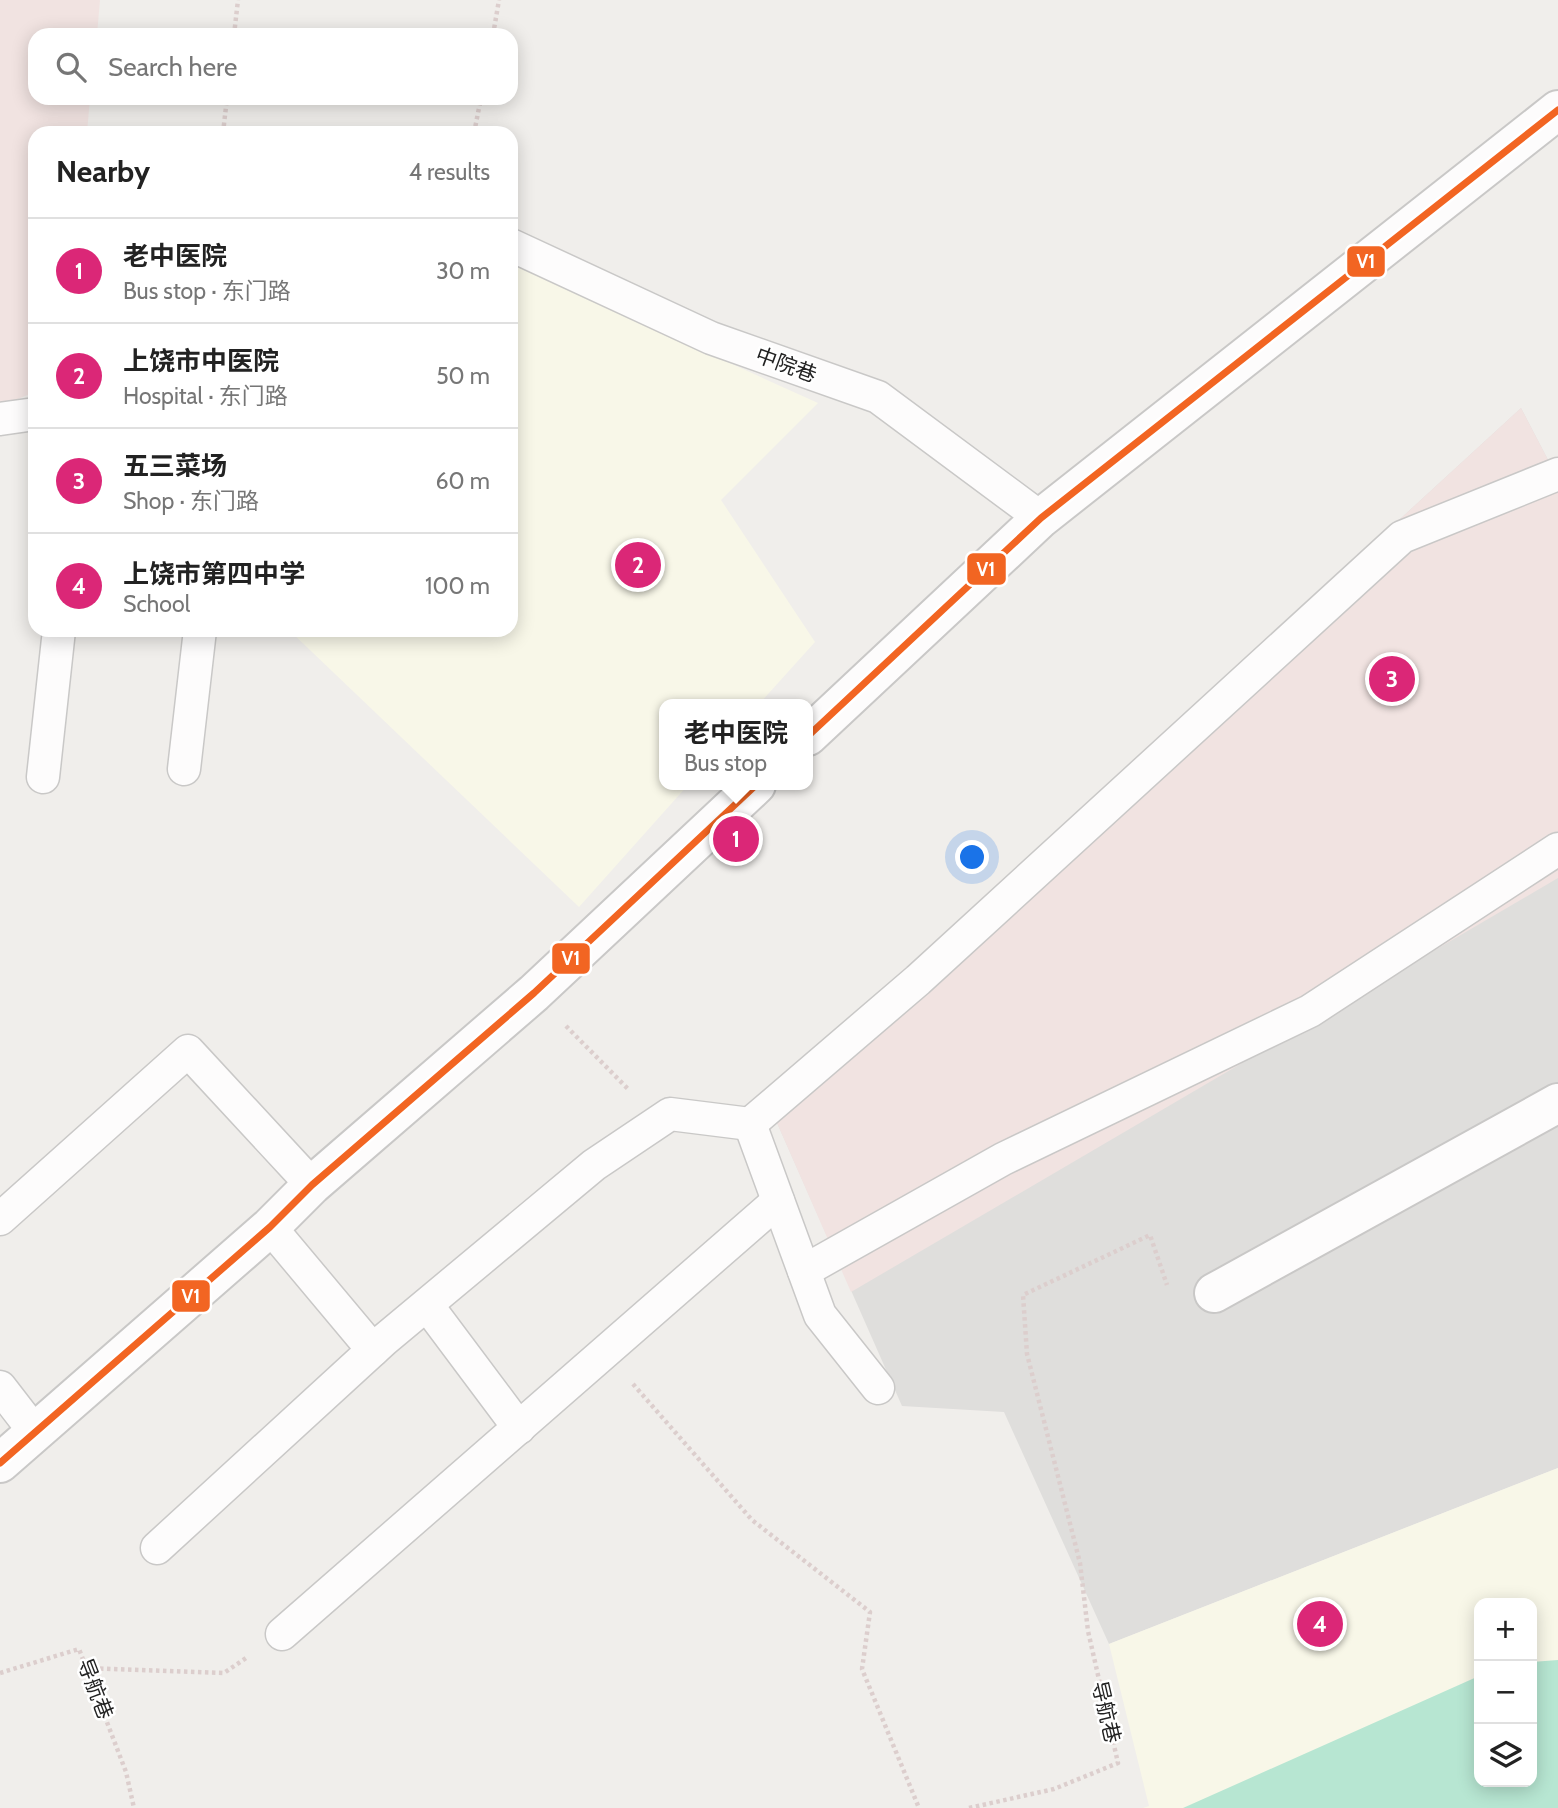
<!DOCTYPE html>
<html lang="en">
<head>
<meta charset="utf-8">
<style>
	body { margin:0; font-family:Cabin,"Noto Sans SC",sans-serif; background:#f2f2f2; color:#222 }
	.controls { position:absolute; right:21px; bottom:21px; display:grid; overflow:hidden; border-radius:14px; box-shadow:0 4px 18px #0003 }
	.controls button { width:63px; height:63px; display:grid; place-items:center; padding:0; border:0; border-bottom:2px solid #e0e0e0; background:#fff; color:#222; font:35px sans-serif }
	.you { position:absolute; left:973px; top:858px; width:24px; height:24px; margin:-18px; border:5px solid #fff; border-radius:50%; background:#1a73e8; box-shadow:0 0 0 10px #1a73e833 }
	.badge { display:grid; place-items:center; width:46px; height:46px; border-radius:50%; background:#db2777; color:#fff; font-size:23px; font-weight:700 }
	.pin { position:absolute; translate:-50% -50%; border:4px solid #fff; box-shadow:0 2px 7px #0006 }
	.popup { position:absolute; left:659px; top:699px; width:154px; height:91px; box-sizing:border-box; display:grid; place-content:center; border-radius:14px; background:#fff; filter:drop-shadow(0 2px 5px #0005); font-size:23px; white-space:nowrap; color:#767676 }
	.popup b { font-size:26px; color:#222 }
	.popup::after { content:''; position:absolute; left:50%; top:100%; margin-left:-14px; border:14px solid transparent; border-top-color:#fff }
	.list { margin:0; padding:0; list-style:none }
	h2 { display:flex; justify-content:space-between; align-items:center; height:91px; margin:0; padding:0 28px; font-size:30px }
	h2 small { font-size:23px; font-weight:400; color:#767676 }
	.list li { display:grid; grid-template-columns:46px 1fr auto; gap:21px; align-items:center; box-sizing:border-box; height:105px; padding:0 28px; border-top:2px solid #e0e0e0 }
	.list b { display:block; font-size:26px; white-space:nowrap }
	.list p { margin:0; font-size:23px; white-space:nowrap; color:#767676 }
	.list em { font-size:23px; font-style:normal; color:#767676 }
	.icon { flex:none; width:38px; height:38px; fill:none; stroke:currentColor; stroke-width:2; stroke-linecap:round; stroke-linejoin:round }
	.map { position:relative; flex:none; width:1558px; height:1808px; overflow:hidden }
	.search { position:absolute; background:#fff; box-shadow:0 4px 18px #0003; left:28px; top:28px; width:490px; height:77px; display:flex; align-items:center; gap:18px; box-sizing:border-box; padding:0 24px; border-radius:21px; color:#767676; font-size:26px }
	.panel { position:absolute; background:#fff; box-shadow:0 4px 18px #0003; left:28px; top:126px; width:490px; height:511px; border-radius:21px }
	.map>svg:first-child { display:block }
	.residential { fill:#dfdedc }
	.commercial { fill:#f1e3e1 }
	.education { fill:#f8f7e8; fill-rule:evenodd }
	.pitch { fill:#b7e6d2 }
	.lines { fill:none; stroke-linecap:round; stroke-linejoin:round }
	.lane-casing { stroke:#c9c8c7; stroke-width:35 }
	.street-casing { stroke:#c9c8c7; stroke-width:42 }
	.path { stroke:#dccecd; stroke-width:4.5; stroke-dasharray:3.5 3.5; stroke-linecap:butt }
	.lane { stroke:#fdfcfc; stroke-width:32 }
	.street { stroke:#fdfcfc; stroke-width:38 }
	.bus-1-casing { stroke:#fff; stroke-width:12 }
	.bus-1 { stroke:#f26522; stroke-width:7 }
	.labels { text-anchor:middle; stroke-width:5; stroke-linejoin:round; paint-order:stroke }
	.street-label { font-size:21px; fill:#222; stroke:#fff }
	.line-badge { stroke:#fff; stroke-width:2.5 }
	.badge-label { font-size:19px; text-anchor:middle; font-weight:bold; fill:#fff }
</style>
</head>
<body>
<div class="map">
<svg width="1558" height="1808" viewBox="0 0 1558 1808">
	<rect width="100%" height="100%" fill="#f0eeeb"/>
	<path class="residential" d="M1521,408l37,71v989l-449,176 -105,-232 -102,-6 -135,-306z"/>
	<g class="commercial">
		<path d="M0,0h100l-3,35h-62v63h55l-3,35h-52v259l-35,14z"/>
		<path d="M1521,408l37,71v399l-707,414 -84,-192z"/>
	</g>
	<g class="education">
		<path d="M511,264l307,139 -97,97 94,142 -56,62h-95v81h24l-109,122 -290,-277h222z"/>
		<path d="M1558,1468v340h-415l6,-2 -40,-162zM1479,1603h53v179h-53z"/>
	</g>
	<path class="pitch" d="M1558,1660v148h-375l296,-132v106h53v-120z"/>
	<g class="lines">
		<defs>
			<g id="lane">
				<path d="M511,245l200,93 167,59 163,121"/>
				<path d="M0,419l35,-5"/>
				<path d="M184,769l16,-139"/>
				<path d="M43,777l16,-147"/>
				<path d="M750,1124l70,191 58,73"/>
				<path d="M0,1219l188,-168 124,134"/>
				<path d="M270,1227l103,123"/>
				<path d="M804,1271l199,-112 307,-148 248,-162"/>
				<path d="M427,1305l92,123"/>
				<path d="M0,1387l34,44"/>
				<path d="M157,1548l227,-208 210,-175 76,-51 80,10 168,-144 484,-443 156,-63"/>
				<path d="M282,1634l496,-433"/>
			</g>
			<g id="street">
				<path d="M808,736l233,-218 517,-408"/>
				<path d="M1214,1293l344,-190"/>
				<path d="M0,1463l270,-236 42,-42 222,-192 222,-208"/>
			</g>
		</defs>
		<use href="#lane" class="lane-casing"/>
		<use href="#street" class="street-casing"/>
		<g class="path">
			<path d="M234,35l4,-35"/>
			<path d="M493,35l6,-35"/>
			<path d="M223,133l4,-35"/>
			<path d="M474,133l7,-35"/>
			<path d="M566,1026l63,64"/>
			<path d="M633,1384l119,136 118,92 -8,57 57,139"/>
			<path d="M86,1668l138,5 22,-15"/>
			<path d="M0,1673l79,-24 47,123 8,36"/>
			<path d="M969,1808l85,-19 64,-26 -30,-132 -8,-68 -53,-209 -4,-59 127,-60 17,50"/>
		</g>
		<use href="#lane" class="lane"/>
		<use href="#street" class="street"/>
		<defs>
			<g id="bus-1">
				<path d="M808,736l233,-218 517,-408"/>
				<path d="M0,1463l270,-236 42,-42 222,-192 222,-208"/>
			</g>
		</defs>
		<use href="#bus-1" class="bus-1-casing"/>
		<use href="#bus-1" class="bus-1"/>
	</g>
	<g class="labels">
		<g class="street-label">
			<text transform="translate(786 365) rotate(20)" y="7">中院巷</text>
			<text transform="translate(95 1689) rotate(69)" y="7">导航巷</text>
			<text transform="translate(1106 1712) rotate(77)" y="7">导航巷</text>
		</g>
	</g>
	<g class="line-badge">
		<rect x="1346" y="245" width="40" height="33" rx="7" fill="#f26522"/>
		<rect x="966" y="552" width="41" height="34" rx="7" fill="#f26522"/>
		<rect x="551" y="942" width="40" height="33" rx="7" fill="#f26522"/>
		<rect x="171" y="1279" width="40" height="34" rx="7" fill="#f26522"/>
	</g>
	<g class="badge-label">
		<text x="1366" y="268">V1</text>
		<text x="986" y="576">V1</text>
		<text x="571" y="965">V1</text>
		<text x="191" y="1303">V1</text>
	</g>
</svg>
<div class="controls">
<button>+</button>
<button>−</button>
<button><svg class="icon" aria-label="layers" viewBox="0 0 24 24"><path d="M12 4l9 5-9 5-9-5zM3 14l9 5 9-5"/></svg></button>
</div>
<div class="you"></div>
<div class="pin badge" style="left:736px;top:839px">1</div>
<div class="popup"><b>老中医院</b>Bus stop</div>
<div class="pin badge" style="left:638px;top:565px">2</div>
<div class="pin badge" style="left:1392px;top:679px">3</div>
<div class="pin badge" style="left:1320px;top:1624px">4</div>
<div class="search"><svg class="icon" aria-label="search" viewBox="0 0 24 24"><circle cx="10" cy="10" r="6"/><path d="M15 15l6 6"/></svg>Search here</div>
<section class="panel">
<h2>Nearby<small>4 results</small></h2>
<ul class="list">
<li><span class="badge">1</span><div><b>老中医院</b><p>Bus stop · 东门路</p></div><em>30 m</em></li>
<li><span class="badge">2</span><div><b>上饶市中医院</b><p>Hospital · 东门路</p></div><em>50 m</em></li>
<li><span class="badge">3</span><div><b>五三菜场</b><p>Shop · 东门路</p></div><em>60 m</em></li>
<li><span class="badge">4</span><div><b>上饶市第四中学</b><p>School</p></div><em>100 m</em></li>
</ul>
</section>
</div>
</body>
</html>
